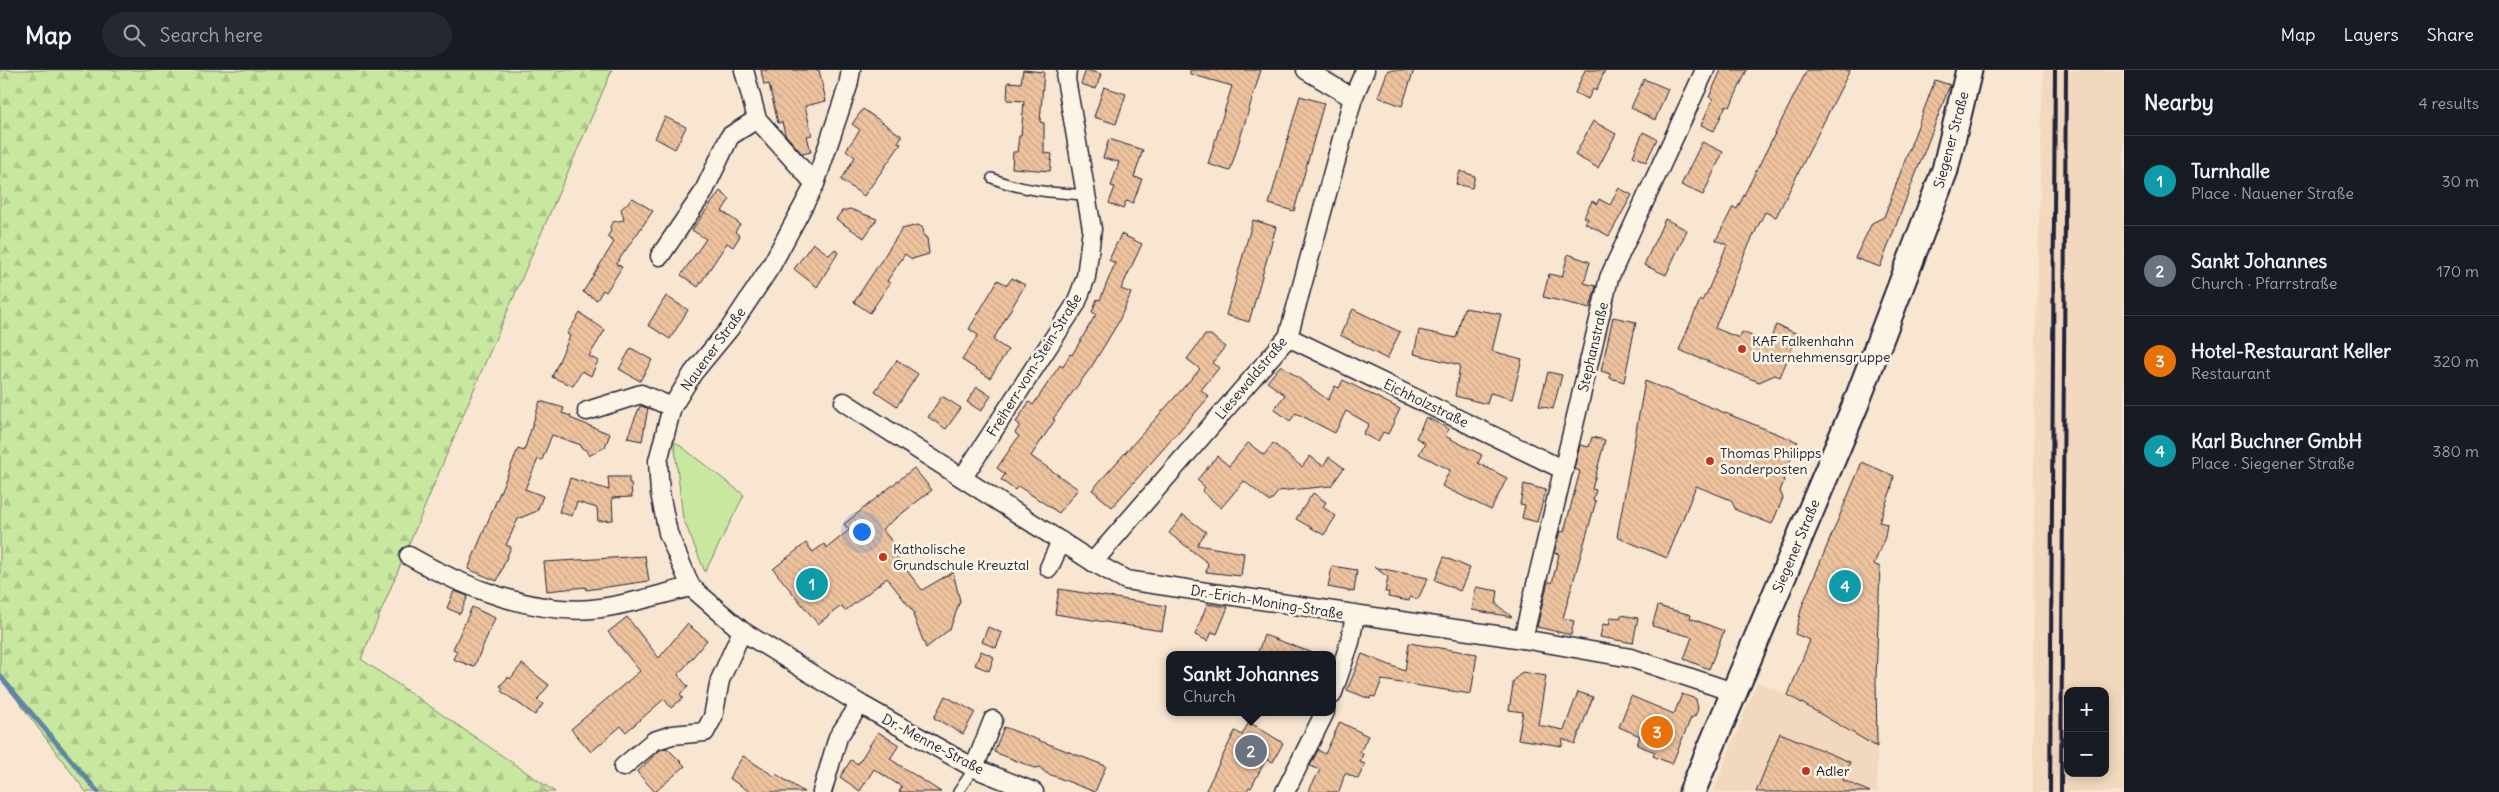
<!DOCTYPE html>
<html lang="en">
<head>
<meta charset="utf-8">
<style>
	body { margin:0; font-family:Delius,sans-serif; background:#242831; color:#f1f3f6 }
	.controls { position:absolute; right:15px; bottom:15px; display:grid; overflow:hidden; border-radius:10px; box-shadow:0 2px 12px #0003 }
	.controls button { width:45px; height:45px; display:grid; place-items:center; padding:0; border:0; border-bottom:1px solid #363941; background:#171b24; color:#f1f3f6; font:25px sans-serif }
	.you { position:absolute; left:861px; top:461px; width:18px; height:18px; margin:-12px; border:4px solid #fff; border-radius:50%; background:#1a73e8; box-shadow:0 0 0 8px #1a73e833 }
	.badge { display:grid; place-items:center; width:32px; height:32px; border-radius:50%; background:#c8321e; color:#fff; font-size:16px; font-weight:700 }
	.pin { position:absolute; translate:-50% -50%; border:2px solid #fff; box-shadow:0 1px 5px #0006 }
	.popup { position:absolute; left:1166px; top:581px; width:170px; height:65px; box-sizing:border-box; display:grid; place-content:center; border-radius:10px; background:#171b24; filter:drop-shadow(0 1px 4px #0005); font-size:16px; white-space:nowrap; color:#9ea1a6 }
	.popup b { font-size:19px; color:#f1f3f6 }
	.popup::after { content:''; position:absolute; left:50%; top:100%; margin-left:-10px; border:10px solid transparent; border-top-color:#171b24 }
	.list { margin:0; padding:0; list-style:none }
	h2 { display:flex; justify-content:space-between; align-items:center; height:65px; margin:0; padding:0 20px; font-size:21px }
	h2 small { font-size:16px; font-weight:400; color:#9ea1a6 }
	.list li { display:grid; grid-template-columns:32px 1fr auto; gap:15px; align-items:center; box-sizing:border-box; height:90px; padding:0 20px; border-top:1px solid #363941 }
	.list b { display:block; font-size:19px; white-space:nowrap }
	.list p { margin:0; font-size:16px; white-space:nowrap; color:#9ea1a6 }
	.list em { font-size:16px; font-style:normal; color:#9ea1a6 }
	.icon { flex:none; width:28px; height:28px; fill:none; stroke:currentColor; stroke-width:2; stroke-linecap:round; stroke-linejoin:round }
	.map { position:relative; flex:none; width:2124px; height:722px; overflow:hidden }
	header { display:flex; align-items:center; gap:30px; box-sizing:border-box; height:70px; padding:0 25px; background:#171b24; border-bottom:1px solid #363941 }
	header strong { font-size:24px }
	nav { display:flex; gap:28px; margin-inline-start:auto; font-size:18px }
	.search { width:350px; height:45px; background:#242831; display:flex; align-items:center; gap:12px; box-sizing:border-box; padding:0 18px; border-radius:28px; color:#9ea1a6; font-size:19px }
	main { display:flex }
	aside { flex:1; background:#171b24 }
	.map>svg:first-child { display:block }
	.built { fill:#f1d8be; fill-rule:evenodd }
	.forest { fill:url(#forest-firs); stroke:#76856d }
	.park { fill:#c9e89f; stroke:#76856d }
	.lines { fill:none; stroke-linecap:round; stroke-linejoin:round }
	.stream { stroke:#5f87a3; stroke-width:5 }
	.building { fill:url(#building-back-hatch); stroke:#22223b }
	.lane-casing { stroke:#22223b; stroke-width:12 }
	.street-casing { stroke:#22223b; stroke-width:21 }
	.secondary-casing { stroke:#22223b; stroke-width:29 }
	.lane { stroke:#fcf5e5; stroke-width:9 }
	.street { stroke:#fcf5e5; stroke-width:18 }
	.secondary { stroke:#fcf5e5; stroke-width:25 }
	.rail { stroke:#22223b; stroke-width:4 }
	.poi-dot { fill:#c8321e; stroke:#fcf5e5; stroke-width:2 }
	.labels { text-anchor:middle; stroke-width:5; stroke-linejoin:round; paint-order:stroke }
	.street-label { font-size:14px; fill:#22223b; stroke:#fcf5e5 }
	.poi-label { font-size:14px; fill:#22223b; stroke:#fcf5e5; text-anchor:start }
</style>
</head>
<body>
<header>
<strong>Map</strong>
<div class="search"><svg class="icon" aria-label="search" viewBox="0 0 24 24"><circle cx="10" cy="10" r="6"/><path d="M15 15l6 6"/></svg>Search here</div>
<nav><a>Map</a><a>Layers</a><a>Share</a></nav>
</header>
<main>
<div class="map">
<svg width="2124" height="722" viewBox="0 0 2124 722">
	<defs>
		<pattern id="forest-firs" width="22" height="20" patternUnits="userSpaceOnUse" patternTransform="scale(1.25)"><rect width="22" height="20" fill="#c9e89f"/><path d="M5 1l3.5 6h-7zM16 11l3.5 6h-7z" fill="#acc78a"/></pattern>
		<pattern id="building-back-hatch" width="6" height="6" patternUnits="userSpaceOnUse" patternTransform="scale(1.25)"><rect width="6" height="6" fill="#eec39e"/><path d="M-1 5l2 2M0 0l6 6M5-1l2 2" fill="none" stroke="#cca789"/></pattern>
	</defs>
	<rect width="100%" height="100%" fill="#f8e6d0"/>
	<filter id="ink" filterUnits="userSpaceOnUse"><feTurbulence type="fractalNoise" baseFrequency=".02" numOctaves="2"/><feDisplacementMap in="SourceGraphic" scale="10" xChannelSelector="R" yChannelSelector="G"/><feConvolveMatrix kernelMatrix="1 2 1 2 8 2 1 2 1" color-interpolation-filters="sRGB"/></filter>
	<g filter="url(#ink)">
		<g class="built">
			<path d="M2043,0h81v722h-91l1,-372zM2068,621h37v82h-37z"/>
			<path d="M1757,612l31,13 89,52v45h-164z"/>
		</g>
		<path class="forest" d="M0,0h612l-130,300 -121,289 194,133h-469l-86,-115z"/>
		<path class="park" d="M674,371l70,54 -39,77 -22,-54z"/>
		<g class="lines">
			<path class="stream" d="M0,606l98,116"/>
		</g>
		<g class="building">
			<path d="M761,0h58l7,31 -21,5 7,29 -5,1 4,16 -9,2 -17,-20 -3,-12 -4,1 -9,-39 -5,1z"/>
			<path d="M1023,0l21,2 -4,50 4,1v30l8,1 -2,17 -38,-3 1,-16h4l2,-16h2l3,-35 -17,-1 1,-18 13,1z"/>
			<path d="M1086,0l15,4 -5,15 -15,-5z"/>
			<path d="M1190,0h71l-31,101 -22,-7 24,-78 -42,-12z"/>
			<path d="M1388,0h26l-12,36 -24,-9z"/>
			<path d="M1585,0h20l-9,21 -3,-2 -5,10 -13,-6z"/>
			<path d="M1721,0h26l-17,37 -4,-2 -12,26 -13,-6 12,-26 -4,-2z"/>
			<path d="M1807,0h43l-74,147 -11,-5 -21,43 -29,73 24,10 3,-6 27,11 7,-18 22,9 -18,43 -5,-2 -16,7 -80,-32 21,-50 2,1 3,-6h1l21,-50 -11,-5 17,-33 4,2z"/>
			<path d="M1644,9l24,10 -13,31 -24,-12z"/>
			<path d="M1935,10l15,5 -70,182 -25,-9 17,-35 12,-6z"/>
			<path d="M1104,17l22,7 -10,30 -22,-7z"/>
			<path d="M1300,26l24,7 -30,108 -25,-7z"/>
			<path d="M863,39l39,27 -4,6 3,2 -37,52 -23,-16 14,-23 -9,-7 14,-20 -8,-6z"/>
			<path d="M665,47l21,10 -11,22 -20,-11z"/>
			<path d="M1593,51l23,13 -18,34 -23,-13z"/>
			<path d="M1643,62l14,7 -11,23 -13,-6z"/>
			<path d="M1109,69l34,11 -9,27 8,2 -9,24 -7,-2 -3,8 -14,-6 6,-16 -4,-1 8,-24 -16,-4z"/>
			<path d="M1702,72l21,10 -20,43 -22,-10z"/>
			<path d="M1460,101l15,5 -3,12 -16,-4z"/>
			<path d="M1619,118l13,7 -23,41 -24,-13 3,-4 -4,-2 8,-16 5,3 2,-5 11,6z"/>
			<path d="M720,121l10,8 -8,12 18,13 -5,8 5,4 -7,11 -6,-4 -29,44 -17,-12 25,-36 -14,-9z"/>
			<path d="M633,128l20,13 -37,53 6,3 -16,25 -3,-2 -6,10 -14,-8 31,-50 -7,-5 4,-6 -1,-5 3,-4 11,-2 -3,-11z"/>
			<path d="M850,139l27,10 -13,19 -28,-19 6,-8z"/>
			<path d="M1665,149l22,11 -21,45 -22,-10z"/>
			<path d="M1253,150l23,7 -27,95 -23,-7z"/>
			<path d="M918,155l5,3 1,8 3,2 2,16 -17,5 -7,-5 -18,27 3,2 -20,30 -16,-11 48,-73z"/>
			<path d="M1121,164l21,10 -21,45 10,4 -13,30 -26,43 -39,53 2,1 -24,36 47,33 -19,24 -41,-27 -3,4 -14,-10 4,-6 -8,-6 22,-32 -4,-3 5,-8 -4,-3 13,-20 4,3 27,-40 3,2 7,-13 2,1 24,-41 -4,-2 5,-13 3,1 15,-37 -6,-3z"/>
			<path d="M813,173l16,12 6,-6 3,4 -21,34 -23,-18z"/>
			<path d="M1568,184l22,8 -6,21 12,3 -6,22 -47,-11 6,-23 13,3z"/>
			<path d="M1012,208l13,7 -32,55 15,10 -18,28 -28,-18 16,-25 -9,-6 29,-49 9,5z"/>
			<path d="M666,226l22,14 -18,29 -22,-14z"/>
			<path d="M1464,238l37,6 -9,37 30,8 -10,40 -22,-6 -3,11 -32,-8 5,-31 -46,-11 5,-24 37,8z"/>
			<path d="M1353,239l47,23 -13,27 -47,-24z"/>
			<path d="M580,243l25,17 -16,26 9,5 -7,15 -9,-5 -9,15 -21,-9 18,-41 -3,-2z"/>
			<path d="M1613,247l23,5 -12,60 -14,-4v-4l-9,-3z"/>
			<path d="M1205,265h6l14,12 -13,16 7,5 -18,22 8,7 -97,110 -20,-17 108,-121 -13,-10z"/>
			<path d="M631,278l21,12 -12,21 -21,-12z"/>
			<path d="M897,290l21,14 -21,32 -22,-15z"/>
			<path d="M1281,295l47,35 7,-14 4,2 4,-8 57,29 -12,25 -5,-2 -5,10 -15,-8 6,-10 -23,-13 -11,22 -39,-20 -6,8 -16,-12 11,-14 -18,-13z"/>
			<path d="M1548,302l14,3 -9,34 -14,-3z"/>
			<path d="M1645,311l153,61 -15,36 1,3 -4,10 3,7 -11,26 -36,-14 -5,-10 -35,-14 -29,72 -50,-21z"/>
			<path d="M977,317l14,9 -10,15 -14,-9z"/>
			<path d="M942,326l19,12 -15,21 -18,-12z"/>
			<path d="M540,331l24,7 -2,5 9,3 -1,2 40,16 -5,13 -16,9 -3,-6 -6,-3 1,-2 -29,-10 -10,25 -4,-1 -13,30 18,7 -6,15 -19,8 -12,26 5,2 -14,34 -29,-12 50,-120 6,2z"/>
			<path d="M640,336l8,2 -6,33 -15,-3z"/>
			<path d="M1426,347l23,12 -4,7 37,19 -4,8 29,15 -16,32 -49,-24 8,-16 -31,-16 6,-11 -9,-5z"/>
			<path d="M1592,367l13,3 -13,49 4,1 -3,10 3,1 -33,117 11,3 -3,14 -34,-8 11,-46 4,2 7,-29 -5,-1 6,-22 4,1 16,-61 -6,-2 6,-24 9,2z"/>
			<path d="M1248,373l16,12 9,-12 29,24 8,-11 13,10 6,-9 15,11 -13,18 -52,5 -9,11 -26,-21 -23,27 -19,-17 3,-4 -8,-7 20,-24 12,10z"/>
			<path d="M1862,392l32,14 -3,14 -12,32 8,2 -2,13 -11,27 6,3 -4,111 1,69 -89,-52 22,-55 -15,-6 7,-28z"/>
			<path d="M914,398l18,22 -50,39 17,21 -5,4 28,36 31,-18 7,29 -10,28 -24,19 -13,-33 2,-1 -28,-36 -42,33 -4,-5 -23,18 -45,-55 33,-26 7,9 11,-8 3,4 22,-18 -5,-6z"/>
			<path d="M608,407h21v6h2l1,14 -20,1 1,22 -15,1 -1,-13 -20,-6 -5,14 -13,-4 11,-34 39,12z"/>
			<path d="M1524,414l22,6 -9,32 -15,-4 3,-13 -5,-1z"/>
			<path d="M1313,423l13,9 -3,5 13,9 -12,19 -28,-16z"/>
			<path d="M1183,445l23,17 -9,13 47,8 -3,23 -35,-4 2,-9 -39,-30z"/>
			<path d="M645,486l4,25 -63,9v-3l-39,4 -3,-29z"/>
			<path d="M1444,487l26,11 -10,23 -25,-11z"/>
			<path d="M1332,496l25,4 -3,22 -26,-5z"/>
			<path d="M1374,497l54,11 -10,21 -8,-2 -1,4 -21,-4 1,-5h-4l3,-15z"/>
			<path d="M1476,517l22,4 -2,13 16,13 -40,-7z"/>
			<path d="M1059,519l107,17 -4,25 -107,-17z"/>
			<path d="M454,521l14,5 -8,18 -13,-6z"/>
			<path d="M1207,534l21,3 -11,27 -5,-2 -4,9 -13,-6z"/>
			<path d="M1658,536l33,9 -1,3 34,13 -15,38 -25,-10 8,-22 -40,-11z"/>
			<path d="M472,537l23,11 -21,49 -21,-8 4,-8 -4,-2z"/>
			<path d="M1621,545l17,3 -5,25 -33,-6 3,-13 6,1 2,-8 9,1z"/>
			<path d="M627,547l32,41 28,-34 20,16 -29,35 10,12 -8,7 3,4 -12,10 -7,-9 -38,33 -5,-6 -30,26 -20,-23 69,-58 -32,-39z"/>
			<path d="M988,557l14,6 -6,15 -14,-6z"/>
			<path d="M1264,565l49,18 -1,2h-55z"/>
			<path d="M1409,573l68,11 -6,40 -89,-14 -7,17 -4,-1 -1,3 -23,-9 15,-36 43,17z"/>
			<path d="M981,581l13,6 -5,14 -14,-6z"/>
			<path d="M522,594l27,21 -12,15 6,4 -8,11 -34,-24 2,-3 -3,-2 8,-9 2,2z"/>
			<path d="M1522,602l24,4 -8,49 26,5 14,-38 15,5 -18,47 -12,-5 -1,7 -44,-7 5,-27 -14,-2 4,-25 -1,-2z"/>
			<path d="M1682,624l14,5 2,10 -3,7 -4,2 -19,46 -19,-8 2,-4 -18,-7 3,-9 -21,-9 12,-31 43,18z"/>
			<path d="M945,626l30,16 -12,22 -29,-16z"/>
			<path d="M1249,652l34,21 -10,19 -7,-3 -15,29 -2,-1 -3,5h-41l30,-61 7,4z"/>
			<path d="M1340,652l28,14 -8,16 3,2 -3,8 5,2 -7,15 -13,-6 -6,19h-31l12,-22 -10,-4 8,-16 7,4z"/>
			<path d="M1004,657l102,39 -11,26 -49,-19 -7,-6 -4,1 -41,-16z"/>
			<path d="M878,662l21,13 -9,14 51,33h-42l3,-5 -28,-18 -14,22 -20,-14 11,-17 7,4z"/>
			<path d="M1780,663l70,29 -7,18 27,12h-114z"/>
			<path d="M667,678l18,18 -30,26 -18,-20 23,-22z"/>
			<path d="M743,686l31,20 2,-2 28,18h-54l-21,-14z"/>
		</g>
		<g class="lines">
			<defs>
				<g id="lane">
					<path d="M992,108c29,13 63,15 95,17"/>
					<path d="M958,722l16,-24"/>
				</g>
				<g id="street">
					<path d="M744,0l13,49 58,65"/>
					<path d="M851,0l-3,16 -33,98 -44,82 -41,62 -37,45 -21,34 -14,54 2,32 8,40 23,54 51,44 118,73 114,64 60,24"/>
					<path d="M1306,0l47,28"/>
					<path d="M660,186l43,-63 27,-57 27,-17"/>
					<path d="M1288,267l276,133"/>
					<path d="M844,332l249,160 33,18 397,59 108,19 102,34"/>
					<path d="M587,341l54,-17 31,13"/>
					<path d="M963,407l113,-173 10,-27 6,-48 -26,-150 1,-9"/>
					<path d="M409,486c53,31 130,61 192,52 30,-4 60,-14 90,-21"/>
					<path d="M1093,492l195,-225 65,-239 12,-28"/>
					<path d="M1049,498l12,-27"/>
					<path d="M1523,569l86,-361 96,-208"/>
					<path d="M1332,625l18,-53 5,-27"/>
					<path d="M623,697l31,-26 18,-6 33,-3 8,-15 7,-37 22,-49"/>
					<path d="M974,698l19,-48"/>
					<path d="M822,722l16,-55 22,-33"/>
					<path d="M1285,722l40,-80"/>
				</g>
				<path id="secondary" d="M1692,722l163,-386 90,-236 24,-100"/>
			</defs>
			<use href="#lane" class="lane-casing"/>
			<use href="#street" class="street-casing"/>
			<use href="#secondary" class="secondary-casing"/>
			<use href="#lane" class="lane"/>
			<use href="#street" class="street"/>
			<use href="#secondary" class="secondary"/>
			<g class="rail">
				<path d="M2050,722l5,-722"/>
				<path d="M2061,722l5,-722"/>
			</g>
		</g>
	</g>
	<g class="poi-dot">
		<circle cx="1742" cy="279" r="5"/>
		<circle cx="1710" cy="391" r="5"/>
		<circle cx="883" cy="487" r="5"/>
		<circle cx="1806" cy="701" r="5"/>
	</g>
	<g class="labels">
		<g class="street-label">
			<text transform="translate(1951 70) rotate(-75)" y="5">Siegener Straße</text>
			<text transform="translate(1593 277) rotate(-77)" y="5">Stephanstraße</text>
			<text transform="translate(713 279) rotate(-54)" y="5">Nauener Straße</text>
			<text transform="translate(1034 295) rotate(-58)" y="5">Freiherr-vom-Stein-Straße</text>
			<text transform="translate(1251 308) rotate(-50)" y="5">Liesewaldstraße</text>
			<text transform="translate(1426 333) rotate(26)" y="5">Eichholzstraße</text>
			<text transform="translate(1796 476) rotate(-67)" y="5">Siegener Straße</text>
			<text transform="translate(1267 532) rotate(9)" y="5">Dr.-Erich-Moning-Straße</text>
			<text transform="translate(933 674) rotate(28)" y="5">Dr.-Menne-Straße</text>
		</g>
		<g class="poi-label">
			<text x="1752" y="276">KAF Falkenhahn<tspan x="1752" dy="16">Unternehmensgruppe</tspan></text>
			<text x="1720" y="388">Thomas Philipps<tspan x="1720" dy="16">Sonderposten</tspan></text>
			<text x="893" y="484">Katholische<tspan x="893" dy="16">Grundschule Kreuztal</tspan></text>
			<text x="1816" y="706">Adler</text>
		</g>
	</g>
</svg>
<div class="controls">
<button>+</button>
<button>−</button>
</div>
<div class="you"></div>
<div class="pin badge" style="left:812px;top:514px;background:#0f9aa8">1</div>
<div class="pin badge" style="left:1251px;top:681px;background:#6b7280">2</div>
<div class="popup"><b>Sankt Johannes</b>Church</div>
<div class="pin badge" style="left:1657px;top:662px;background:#e8710a">3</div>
<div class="pin badge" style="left:1845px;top:516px;background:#0f9aa8">4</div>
</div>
<aside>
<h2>Nearby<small>4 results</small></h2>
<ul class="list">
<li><span class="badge" style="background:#0f9aa8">1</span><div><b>Turnhalle</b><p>Place · Nauener Straße</p></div><em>30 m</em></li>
<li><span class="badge" style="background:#6b7280">2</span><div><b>Sankt Johannes</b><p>Church · Pfarrstraße</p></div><em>170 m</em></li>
<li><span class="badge" style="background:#e8710a">3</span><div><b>Hotel-Restaurant Keller</b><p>Restaurant</p></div><em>320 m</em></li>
<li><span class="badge" style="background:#0f9aa8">4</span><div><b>Karl Buchner GmbH</b><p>Place · Siegener Straße</p></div><em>380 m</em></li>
</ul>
</aside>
</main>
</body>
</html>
